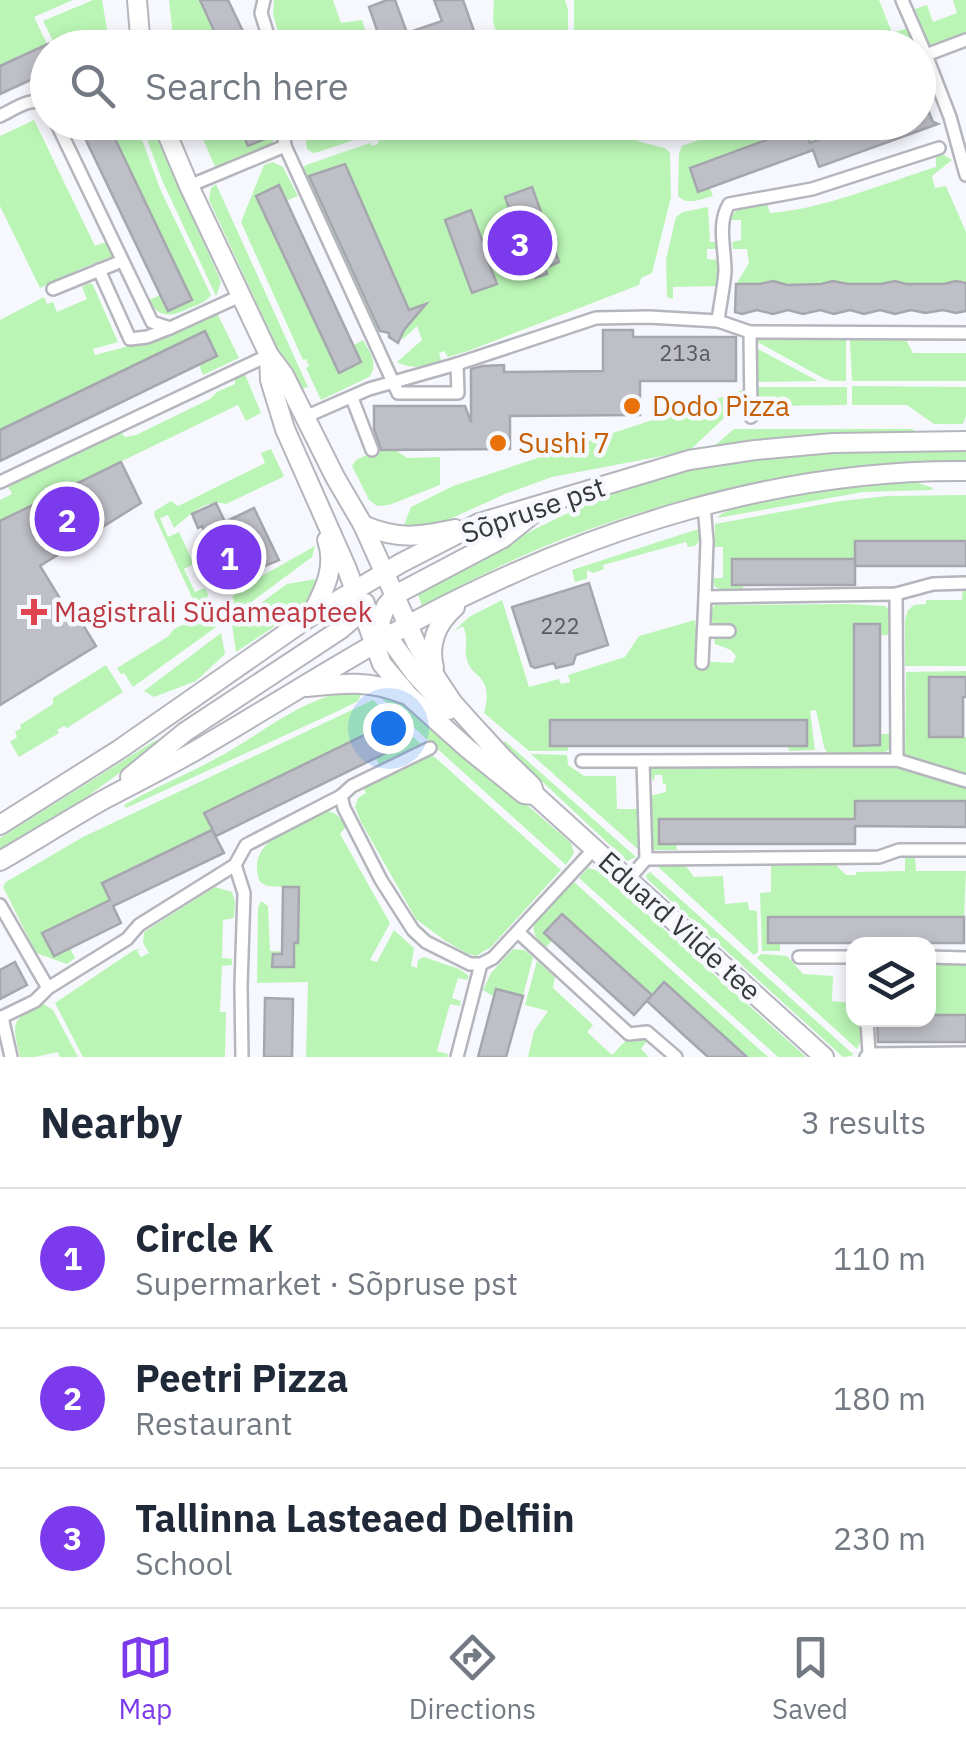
<!DOCTYPE html>
<html lang="en">
<head>
<meta charset="utf-8">
<style>
	body { margin:0; font-family:"IBM Plex Sans",sans-serif; background:#f6f6f7; color:#1f2937 }
	.controls { position:absolute; right:30px; bottom:30px; display:grid; overflow:hidden; border-radius:20px; box-shadow:0 5px 15px #0003 }
	.controls button { width:90px; height:90px; display:grid; place-items:center; padding:0; border:0; border-bottom:2px solid #e0e1e3; background:#fff; color:#1f2937; font:50px sans-serif }
	.you { position:absolute; left:388px; top:728px; width:35px; height:35px; margin:-25px; border:8px solid #fff; border-radius:50%; background:#1a73e8; box-shadow:0 0 0 15px #1a73e833 }
	.badge { display:grid; place-items:center; width:65px; height:65px; border-radius:50%; background:#7c3aed; color:#fff; font-size:32px; font-weight:700 }
	.pin { position:absolute; translate:-50% -50%; border:5px solid #fff; box-shadow:0 2px 10px #0006 }
	.list { margin:0; padding:0; list-style:none }
	h2 { display:flex; justify-content:space-between; align-items:center; height:130px; margin:0; padding:0 40px; font-size:42px }
	h2 small { font-size:32px; font-weight:400; color:#747a83 }
	.list li { display:grid; grid-template-columns:65px 1fr auto; gap:30px; align-items:center; box-sizing:border-box; height:140px; padding:0 40px; border-top:2px solid #e0e1e3 }
	.list b { display:block; font-size:38px; white-space:nowrap }
	.list p { margin:0; font-size:32px; white-space:nowrap; color:#747a83 }
	.list em { font-size:32px; font-style:normal; color:#747a83 }
	.icon { flex:none; width:55px; height:55px; fill:none; stroke:currentColor; stroke-width:2; stroke-linecap:round; stroke-linejoin:round }
	.map { position:relative; flex:none; width:966px; height:1057px; overflow:hidden }
	.search { position:absolute; background:#fff; box-shadow:0 5px 15px #0003; left:30px; right:30px; top:30px; height:110px; display:flex; align-items:center; gap:25px; box-sizing:border-box; padding:0 35px; border-radius:55px; color:#747a83; font-size:38px }
	.sheet { height:550px; background:#fff }
	nav { display:flex; justify-content:space-around; align-items:center; box-sizing:border-box; height:140px; border-top:2px solid #e0e1e3; background:#fff; font-size:28px; color:#747a83 }
	nav a { display:grid; justify-items:center; gap:5px }
	nav .on { color:#7c3aed }
	.map>svg:first-child { display:block }
	.green { fill:#baf5b5 }
	.building { fill:#bfc0c7; stroke:#a6a7ae; stroke-width:2.5 }
	.lines { fill:none; stroke-linecap:round; stroke-linejoin:round }
	.street-casing { stroke:#b5b5bd; stroke-width:16 }
	.secondary-casing { stroke:#b5b5bd; stroke-width:22 }
	.street { stroke:#fff; stroke-width:11 }
	.secondary { stroke:#fff; stroke-width:18 }
	.food-dot { fill:#e8710a; stroke:#f7f8fe; stroke-width:4 }
	.health-dot { fill:#e0444e; stroke:#f7f8fe; stroke-width:4 }
	.labels { text-anchor:middle; stroke-width:9; stroke-linejoin:round; paint-order:stroke }
	.number-label { font-size:22px; fill:#595a5e }
	.food-label { font-size:28px; fill:#c56008; stroke:#f7f8fe; text-anchor:start }
	.street-label { font-size:28px; fill:#37383b; stroke:#f7f8fe }
	.health-label { font-size:28px; fill:#be3a42; stroke:#f7f8fe; text-anchor:start }
</style>
</head>
<body>
<div class="map">
<svg width="966" height="1057" viewBox="0 0 966 1057">
	<rect width="100%" height="100%" fill="#f7f8fe"/>
	<g class="green">
		<path d="M0,0h73l-39,17 13,27 -47,22z"/>
		<path d="M93,0h9l5,29 -1,3 -33,15h-17l-13,-26z"/>
		<path d="M169,0h31l22,47h-48z"/>
		<path d="M274,0h59l8,23 21,-3 9,27h-72l-3,-7 -11,5 -3,-1 -9,-29z"/>
		<path d="M494,0h71l3,10v33l-4,4h-64l-7,-26z"/>
		<path d="M574,0h305l13,33 16,-5 6,19h-344l4,-4z"/>
		<path d="M953,0h13v36l-31,11 -8,-4 -12,-34 12,-4 6,17 24,-9z"/>
		<path d="M34,120l61,126 11,-4 7,14 -33,13 -40,19 -40,-82v-70z"/>
		<path d="M107,123h29l25,68 50,104c-6,8 -12,9 -21,13 -18,8 -31,12 -41,-8l11,-5 8,16 24,-12z"/>
		<path d="M141,123h9l66,147 5,12 -5,14 -54,-116z"/>
		<path d="M196,123h41l12,23 22,-10 -5,-13h10c0,9 0,17 -7,24l-53,22z"/>
		<path d="M337,123v-1l68,1 -87,29 -5,1 -6,-4 -1,-8 4,-9z"/>
		<path d="M430,123h162l52,20 21,5 5,5 1,44 -19,76 -11,5 -2,7 -171,66 -20,6 -4,-6 -5,2 2,7c-17,7 -27,10 -44,2l25,-22 -5,-14 -14,13 -3,-1 -2,5 -9,-6 -6,-9 -11,1 -71,-155 1,-6 4,-3 64,-22 2,3 6,-2v-3z"/>
		<path d="M613,123h112c-53,19 -60,22 -112,0z"/>
		<path d="M747,123h119l-56,20 -6,-17 -114,42 8,24 12,-4 3,8c-12,3 -26,10 -35,0l1,-42 3,-8z"/>
		<path d="M936,153l8,2 8,5 -20,16 3,12 11,-2 20,46v51l-230,1 13,-21 -2,-14h-14l-1,-7 9,-2v-20h-10c4,-16 21,-16 35,-20l4,13c54,-4 114,-30 166,-46z"/>
		<path d="M273,162l10,5 15,29 -12,5 -8,-15 -21,10 83,176 21,-10 -7,-17 9,-5c7,12 16,25 6,37l-48,23 -15,-32 3,-2 -3,-7 -3,1 -62,-138 23,-57z"/>
		<path d="M216,184l92,203 -11,3 -88,-190 2,-12z"/>
		<path d="M708,207l2,35h7l2,3v4h-12v10l11,1 -2,26 -43,1v12l-6,-2 -1,-38 10,-42 7,-5z"/>
		<path d="M89,283l4,2 25,57 -25,7 2,6 72,-19 50,-23 22,45 -36,17 -4,-10 18,-10 -13,-24 -204,99v-110l44,-23 3,7 6,-2 4,10 30,-13 -5,-12z"/>
		<path d="M754,340h92v41h-15l-8,-3z"/>
		<path d="M850,340h56l7,13h53v28h-114z"/>
		<path d="M754,347l62,33 1,1 -61,1 -3,-2z"/>
		<path d="M244,372l17,41 -15,8 -8,-16 -238,115v-20l12,-6 -4,-7 110,-58 7,8 11,-2 74,-36 7,-7 18,-8v-9z"/>
		<path d="M852,386l114,1v29l-3,8h-29l-27,-19h-55z"/>
		<path d="M754,387h93v18l-93,1z"/>
		<path d="M746,389l1,17h-10l-48,45 -137,26 -47,17 -75,34 -28,2 9,-23 42,-21z"/>
		<path d="M734,429h178l3,2 -3,3 -111,3 -88,10z"/>
		<path d="M271,449l13,27 -3,2 -55,26c-21,-6 -37,12 -52,24l-6,-13 -8,3 8,19 11,-5 15,32 -10,5 11,23 10,-4 3,6 -2,7 -10,5 -42,-91 1,-4 16,-10 7,5 87,-43 -4,-10z"/>
		<path d="M375,451h22l10,7 33,-1v28l-51,20 -12,1 -8,-6 -17,-34 4,-6z"/>
		<path d="M966,451v11c-26,1 -51,1 -77,2 -109,9 -219,35 -321,73 -51,19 -98,44 -146,69l-5,-14c77,-41 152,-86 236,-112 100,-32 209,-28 313,-29z"/>
		<path d="M912,481l21,7 -1,2 -69,2 -146,26c22,-24 157,-35 195,-37z"/>
		<path d="M966,495v46h-110l-1,18h-122l11,31h-19v2l-11,-6 -1,-8h10v-31h-8v-23l125,-23 48,-5z"/>
		<path d="M698,529l2,11 -5,6 -7,1 -2,-5 -83,23 1,4 -11,4 -6,-3v9l-12,3 -3,-12z"/>
		<path d="M315,546l-3,11 -81,60 -2,-14 8,-13z"/>
		<path d="M322,578l-10,20 -8,9 -68,45 -4,-28 55,-40z"/>
		<path d="M966,587v79h-61v-46l3,-10 6,-5 12,-1v-4h36l1,-11z"/>
		<path d="M502,600l27,87 30,-8 2,5 9,-2 -2,-7 57,-18 14,-21 56,-16 4,41 34,2 3,-7 -5,-6 -16,-6 -4,-34 4,-5 133,-1 37,2 6,5 2,24h-13l-1,-11h-25l1,122 24,-1 1,-11h12v14l-9,5 -55,1 -4,-7 -8,-37 -6,1 5,39 -26,1 -1,-5 -238,-26v26h18v5h-39l-45,-38c3,-11 5,-23 -2,-33 -6,-8 -13,-10 -15,-21 -4,-14 3,-16 -4,-33l-10,6 16,-15z"/>
		<path d="M206,621l10,6 -83,60 -9,-14 -3,1 -4,-6 52,-32c6,-13 24,-13 37,-15z"/>
		<path d="M221,633l4,21 -29,27 -42,16 -10,-6z"/>
		<path d="M106,665l17,27 -56,36 -3,-2 -7,4 2,3 -40,24 -9,-15 7,-5 -2,-5 6,-4 -1,-3 33,-21v-6z"/>
		<path d="M966,671v6h-37v59l37,1v39l-61,-17 1,-87z"/>
		<path d="M363,690l-5,11 -20,10 -212,97 -2,-3c30,-17 61,-30 91,-46 48,-25 92,-67 148,-69z"/>
		<path d="M380,693l35,15 156,135 3,10 -8,12 -187,-169z"/>
		<path d="M373,700l50,46 -43,21 -4,-9 16,-8 -187,64 7,16 -109,53 7,17 -67,33 11,23 16,-8 5,10 -8,6 -31,-11 -33,-66 3,-5 77,-45z"/>
		<path d="M156,740l3,4 -71,52 -88,53v-11z"/>
		<path d="M505,741l131,116 -9,4 -125,-117z"/>
		<path d="M429,752l132,118 -70,77 -15,9 -10,-3 -22,-13 -28,-21 -55,-97 -6,-15 3,-9 8,-5 -4,-7z"/>
		<path d="M531,754l36,1 1,10 16,11h32l1,33h24l-1,42z"/>
		<path d="M711,766l194,1 61,17v17h-110l-1,18h-195l-1,25h17l1,6h-27v-54l16,-4v-8h-3l-1,-9h-7l-1,7 -4,-9 1,-4 4,-2z"/>
		<path d="M327,811c10,1 14,8 19,16l-6,7 50,89 -20,37 7,2 17,-32 20,18 -3,18 6,2 1,-8 6,-3 35,12 9,6v5l-10,-2 -6,20 9,3 -1,5 -10,-2 -13,47 11,3 -1,3h-141l2,-75 -51,1 1,-75 3,-7 7,5 2,45 22,1 1,-9 5,-1 1,-54 -32,-2 -7,-4c-17,-42 39,-57 67,-71z"/>
		<path d="M905,856h10l1,15h50l-2,46h-196v25l12,1v8h-18l-2,-58 11,-1v-26l64,-2 11,11h10v-3l49,-1z"/>
		<path d="M656,865h29l9,12 29,-1 2,28 23,-2 1,8 8,1 1,41 -4,3z"/>
		<path d="M588,868l11,3 207,186h-28l-199,-179z"/>
		<path d="M650,872l203,182 -1,2 -9,1 -196,-178 -1,-4z"/>
		<path d="M574,882l194,175h-21l-83,-75 -12,13 -90,-81 -18,19 8,8 -6,6c-6,-5 -14,-11 -12,-21 3,-8 32,-36 40,-44z"/>
		<path d="M215,887l17,5 3,10 -1,16 -11,2 -1,38 10,1v6l-10,1 -2,46h6l-1,45h-142l-28,-54 79,-53 7,-1 -4,2 4,6 8,-4 -6,-10 1,-11z"/>
		<path d="M513,949l11,1 9,7 -10,39 -26,-7 -3,8 -11,-7 8,-17z"/>
		<path d="M761,954l26,2 16,18 30,2 -1,25 21,2 1,16 8,1 -1,21 -4,8 -100,-91z"/>
		<path d="M537,961l18,16 -2,11 40,37 -6,7 25,23 15,-16 15,-2 5,4 -6,8 8,8h-121l6,-26 14,-20 -23,-6z"/>
		<path d="M928,963h38v52h-37z"/>
		<path d="M44,1004l9,6 25,47h-18l-2,-5 -23,5h-15c-8,-35 -10,-38 24,-53z"/>
	</g>
	<g class="building">
		<path d="M200,0h28l23,48h-29z"/>
		<path d="M387,0h8l12,33 35,-12 -8,-21h29l17,48h-29l-4,-13 -35,13h-29l-14,-41z"/>
		<path d="M48,44v28l-48,22v-28z"/>
		<path d="M918,86l15,36 5,2 -119,43 -6,-17 -115,42 -8,-24 114,-42 6,17 56,-21h52z"/>
		<path d="M92,122h15l85,178 -24,11 -85,-177 12,-6z"/>
		<path d="M237,122h29l6,14 -24,10z"/>
		<path d="M345,164l64,146 17,-6 -22,26 -6,13 -9,-6v-4l-9,-2 -71,-155z"/>
		<path d="M279,185l82,177 -22,11 -83,-177z"/>
		<path d="M532,187l27,75 -14,6 2,6 -12,4 -11,-30 -36,13 9,23 -25,9 -27,-73 26,-10 13,36 34,-13 -13,-36z"/>
		<path d="M773,281l14,4 34,-1 12,-3 15,3h33l14,-3 11,3h38l12,-3 10,2v28l-10,2 -13,-3 -18,3 -14,-3 -16,4 -15,-4 -16,4 -14,-4 -16,4 -14,-4 -17,4 -15,-4 -15,4 -16,-4 -15,4 -7,-2 1,-28h24z"/>
		<path d="M603,330h30v7h103v44h-96v34l-130,1v33l-129,1 -7,-21v-23h91l6,16v-53l11,-3 22,-1v7l99,-1z"/>
		<path d="M205,331l12,25 -217,105v-31z"/>
		<path d="M121,462l20,41 -101,63 35,57 5,-3 16,26 -96,59v-184z"/>
		<path d="M216,503l9,19 29,-14 25,52 -19,8 -4,-7 -31,15 -23,-50 -4,2 -6,-14z"/>
		<rect x="855" y="541" width="111" height="25"/>
		<rect x="732" y="559" width="123" height="26"/>
		<path d="M589,583l19,62 -32,10 -3,9 -17,4 -2,-5 -19,5 -4,-2 -19,-59z"/>
		<path d="M854,624h26v121l-26,1z"/>
		<path d="M929,677h37v20h-3v40h-34z"/>
		<rect x="550" y="720" width="257" height="26"/>
		<path d="M381,727l11,23 -176,86 -12,-23z"/>
		<path d="M855,801h111v26l-111,-1v18h-196v-25h196z"/>
		<path d="M212,830l12,23 -111,53 8,17 -67,33 -12,-23 68,-33 -8,-17z"/>
		<path d="M283,887h16l-1,56h-4v24h-22l1,-13h9z"/>
		<path d="M562,914l90,81 -18,20 -90,-82z"/>
		<rect x="768" y="917" width="196" height="26"/>
		<path d="M15,962l12,23 -27,14v-29z"/>
		<path d="M664,982l83,75h-39l-21,-19 -40,-37z"/>
		<path d="M496,989l27,7 -17,61h-28z"/>
		<path d="M265,998l28,1 -1,58h-28z"/>
		<path d="M928,1015h38v27h-88l-1,-22h51z"/>
	</g>
	<g class="lines">
		<defs>
			<g id="street">
				<path d="M264,0l-3,13 11,35"/>
				<path d="M902,0l24,55 40,-15"/>
				<path d="M926,55l24,62 16,58"/>
				<path d="M0,116c15,-7 32,-21 48,-11"/>
				<path d="M56,122l96,200 18,6 70,-32"/>
				<path d="M285,146l113,247h60l-1,-29"/>
				<path d="M189,186l96,-40 -3,-24"/>
				<path d="M99,270l31,69 17,-2 23,-9"/>
				<path d="M53,289l69,-28"/>
				<path d="M718,321c2,-17 6,-34 7,-50 0,-23 -8,-47 4,-67l83,-15 127,-41"/>
				<path d="M750,332l1,85"/>
				<path d="M352,398l20,52"/>
				<path d="M305,417l64,-28 88,-25 139,-46 53,-1 69,4 32,11 216,1"/>
				<path d="M0,482l269,-127"/>
				<path d="M704,505l3,36 -2,56 191,-3 37,-10 33,-1"/>
				<path d="M896,594l1,166"/>
				<path d="M705,631h24"/>
				<path d="M702,663l3,-66"/>
				<path d="M582,761h61"/>
				<path d="M341,796l11,-10 78,-38"/>
				<path d="M646,859l233,-2 20,-7h67"/>
				<path d="M235,865l9,28 -3,93 1,71"/>
				<path d="M628,880l18,-21 -3,-98 254,-1 69,21"/>
				<path d="M0,905l48,83 79,-49 12,-14 96,-60 11,-20 95,-49 3,12 37,72 32,50 13,12 44,22h11l12,-6 101,-109"/>
				<path d="M518,932l111,102 18,-2 29,25"/>
				<path d="M799,957h55"/>
				<path d="M928,957l38,1"/>
				<path d="M2,1017l9,40"/>
				<path d="M0,1018l35,-17 13,-13"/>
				<path d="M869,1054l97,-1"/>
				<path d="M457,1057l24,-93"/>
				<path d="M866,1057l3,-3 -2,-35"/>
			</g>
			<g id="secondary">
				<path d="M137,0l4,48"/>
				<path d="M162,122l27,64 80,169 15,20 51,102 28,48 53,118 21,36 16,24 17,19 33,36 29,28 3,9 289,262"/>
				<path d="M269,355l1,25 15,49 62,140 35,95 27,32 58,52 57,46 10,1"/>
				<path d="M363,525c35,15 55,12 92,4"/>
				<path d="M360,610l18,13 37,51 33,36"/>
				<path d="M311,616c12,-24 26,-48 16,-76"/>
				<path d="M377,630l9,-24 9,-11 108,-57 36,-29"/>
				<path d="M434,668c-6,-24 3,-45 21,-61"/>
				<path d="M307,687c37,-4 62,-7 97,7"/>
				<path d="M130,777l55,-45 156,-103 15,-13 9,-13"/>
				<path d="M0,825l120,-76 191,-133 90,-53 78,-40 210,-63 66,-10 78,-7 133,-2"/>
				<path d="M0,861c35,-20 69,-42 105,-62 33,-18 67,-34 100,-54 72,-42 143,-88 216,-127 167,-88 355,-149 545,-147"/>
			</g>
		</defs>
		<use href="#street" class="street-casing"/>
		<use href="#secondary" class="secondary-casing"/>
		<use href="#street" class="street"/>
		<use href="#secondary" class="secondary"/>
	</g>
	<g class="food-dot">
		<circle cx="632" cy="406" r="10"/>
		<circle cx="498" cy="443" r="10"/>
	</g>
	<path class="health-dot" d="M29 597h10v10h10v10h-10v10h-10v-10h-10v-10h10z"/>
	<g class="labels">
		<g class="number-label">
			<text x="685" y="361">213a</text>
			<text x="560" y="634">222</text>
		</g>
		<g class="food-label">
			<text x="652" y="416">Dodo Pizza</text>
			<text x="518" y="453">Sushi 7</text>
		</g>
		<g class="street-label">
			<text transform="translate(533 510) rotate(-19)" y="10">Sõpruse pst</text>
			<text transform="translate(680 926) rotate(42)" y="10">Eduard Vilde tee</text>
		</g>
		<g class="health-label">
			<text x="54" y="622">Magistrali Südameapteek</text>
		</g>
	</g>
</svg>
<div class="controls">
<button><svg class="icon" aria-label="layers" viewBox="0 0 24 24"><path d="M12 4l9 5-9 5-9-5zM3 14l9 5 9-5"/></svg></button>
</div>
<div class="you"></div>
<div class="pin badge" style="left:229px;top:557px">1</div>
<div class="pin badge" style="left:67px;top:519px">2</div>
<div class="pin badge" style="left:520px;top:243px">3</div>
<div class="search"><svg class="icon" aria-label="search" viewBox="0 0 24 24"><circle cx="10" cy="10" r="6"/><path d="M15 15l6 6"/></svg>Search here</div>
</div>
<section class="sheet">
<h2>Nearby<small>3 results</small></h2>
<ul class="list">
<li><span class="badge">1</span><div><b>Circle K</b><p>Supermarket · Sõpruse pst</p></div><em>110 m</em></li>
<li><span class="badge">2</span><div><b>Peetri Pizza</b><p>Restaurant</p></div><em>180 m</em></li>
<li><span class="badge">3</span><div><b>Tallinna Lasteaed Delfiin</b><p>School</p></div><em>230 m</em></li>
</ul>
</section>
<nav>
<a class="on"><svg class="icon" aria-label="map" viewBox="0 0 24 24"><path d="M3 6l6-2 6 2 6-2v14l-6 2-6-2-6 2zM9 4v14M15 6v14"/></svg>Map</a>
<a><svg class="icon" aria-label="directions" viewBox="0 0 24 24"><path d="M12 3l9 9-9 9-9-9zM9 14v-3h6M13 9l2 2-2 2"/></svg>Directions</a>
<a><svg class="icon" aria-label="saved" viewBox="0 0 24 24"><path d="M7 4h10v16l-5-4-5 4z"/></svg>Saved</a>
</nav>
</body>
</html>
